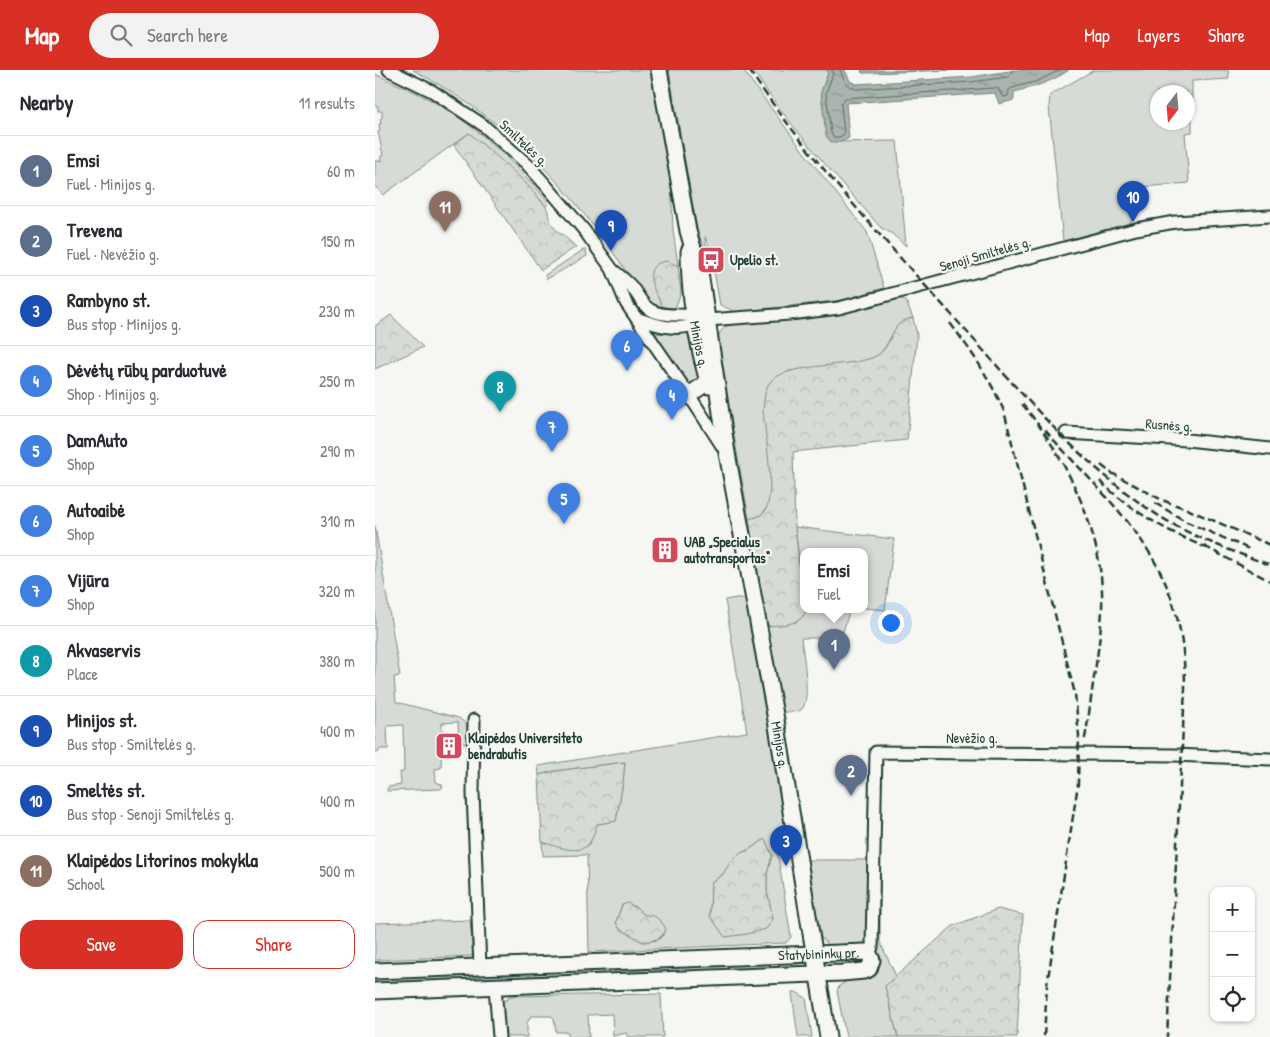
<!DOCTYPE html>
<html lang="en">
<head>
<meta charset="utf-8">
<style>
	body { margin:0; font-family:"Patrick Hand",sans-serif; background:#f2f2f3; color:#2b2b33 }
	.controls { position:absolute; right:15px; bottom:15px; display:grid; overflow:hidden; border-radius:10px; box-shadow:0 1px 4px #0004 }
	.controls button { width:45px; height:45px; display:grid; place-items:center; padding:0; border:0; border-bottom:1px solid #e1e1e2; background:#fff; color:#2b2b33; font:25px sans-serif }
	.compass { position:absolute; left:775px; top:15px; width:45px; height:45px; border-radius:50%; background:#fff; box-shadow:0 1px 4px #0004; rotate:196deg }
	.you { position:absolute; left:515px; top:552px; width:18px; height:18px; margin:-12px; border:4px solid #fff; border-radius:50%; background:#1a73e8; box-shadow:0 0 0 8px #1a73e833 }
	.badge { display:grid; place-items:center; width:32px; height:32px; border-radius:50%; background:#d93025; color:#fff; font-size:16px; font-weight:700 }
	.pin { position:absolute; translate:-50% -41px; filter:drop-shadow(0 1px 2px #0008) }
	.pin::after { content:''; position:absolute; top:26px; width:18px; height:15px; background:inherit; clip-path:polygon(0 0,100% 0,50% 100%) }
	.popup { position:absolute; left:425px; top:478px; width:68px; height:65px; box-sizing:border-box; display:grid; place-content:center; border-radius:10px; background:#fff; filter:drop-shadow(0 1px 4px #0005); font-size:16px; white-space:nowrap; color:#7c7c81 }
	.popup b { font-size:19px; color:#2b2b33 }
	.popup::after { content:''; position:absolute; left:50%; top:100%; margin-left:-10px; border:10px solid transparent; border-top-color:#fff }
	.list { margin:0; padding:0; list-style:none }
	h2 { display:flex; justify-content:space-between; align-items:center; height:65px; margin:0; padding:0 20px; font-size:21px }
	h2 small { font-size:16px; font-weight:400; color:#7c7c81 }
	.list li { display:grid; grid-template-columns:32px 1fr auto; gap:15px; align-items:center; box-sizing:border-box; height:70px; padding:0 20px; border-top:1px solid #e1e1e2 }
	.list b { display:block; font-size:19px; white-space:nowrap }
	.list p { margin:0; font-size:16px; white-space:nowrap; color:#7c7c81 }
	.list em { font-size:16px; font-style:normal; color:#7c7c81 }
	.actions { display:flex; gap:10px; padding:15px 20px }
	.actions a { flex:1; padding:11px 0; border:1px solid #d93025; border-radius:15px; text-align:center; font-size:18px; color:#d93025 }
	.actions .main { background:#d93025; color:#fff }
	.icon { flex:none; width:28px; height:28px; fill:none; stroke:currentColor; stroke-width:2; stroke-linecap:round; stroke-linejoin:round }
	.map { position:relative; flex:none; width:895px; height:967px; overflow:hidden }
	header { display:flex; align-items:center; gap:30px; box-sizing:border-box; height:70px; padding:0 25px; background:#d93025; color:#fff }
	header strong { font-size:24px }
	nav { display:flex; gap:28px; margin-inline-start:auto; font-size:18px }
	.search { width:350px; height:45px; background:#f2f2f3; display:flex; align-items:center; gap:12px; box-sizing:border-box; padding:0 18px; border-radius:28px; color:#7c7c81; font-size:19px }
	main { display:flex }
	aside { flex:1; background:#fff }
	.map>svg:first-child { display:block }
	.green { fill:#d6dbd6; stroke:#7a8c85; fill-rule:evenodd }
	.forest { fill:url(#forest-crowns); stroke:#7a8c85 }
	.water { fill:url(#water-ripples); stroke:#72847d }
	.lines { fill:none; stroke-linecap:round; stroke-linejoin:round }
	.shore { stroke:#576c65; stroke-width:1 }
	.minor-casing { stroke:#1f3d34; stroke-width:15 }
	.major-casing { stroke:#1f3d34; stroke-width:19 }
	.minor { stroke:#f6f6f2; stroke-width:11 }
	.major { stroke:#f6f6f2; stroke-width:15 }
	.rail { stroke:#1f3d34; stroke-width:2.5; stroke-dasharray:8 4; stroke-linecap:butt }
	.labels { text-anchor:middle; stroke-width:4.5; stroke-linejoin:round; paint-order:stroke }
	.street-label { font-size:14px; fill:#1f3d34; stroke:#f6f6f2 }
	.poi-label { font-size:14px; font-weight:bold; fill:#1f3d34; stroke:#f6f6f2; text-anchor:start }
</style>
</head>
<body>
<header>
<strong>Map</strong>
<div class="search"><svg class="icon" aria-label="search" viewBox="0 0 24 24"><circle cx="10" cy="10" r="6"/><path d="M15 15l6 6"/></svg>Search here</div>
<nav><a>Map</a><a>Layers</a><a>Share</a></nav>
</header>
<main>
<aside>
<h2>Nearby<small>11 results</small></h2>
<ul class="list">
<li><span class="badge" style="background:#5c6f8a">1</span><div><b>Emsi</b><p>Fuel · Minijos g.</p></div><em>60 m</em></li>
<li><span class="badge" style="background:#5c6f8a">2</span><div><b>Trevena</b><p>Fuel · Nevėžio g.</p></div><em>150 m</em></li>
<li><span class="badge" style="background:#1a4fb4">3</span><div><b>Rambyno st.</b><p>Bus stop · Minijos g.</p></div><em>230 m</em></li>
<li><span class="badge" style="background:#3f7fe0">4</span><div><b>Dėvėtų rūbų parduotuvė</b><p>Shop · Minijos g.</p></div><em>250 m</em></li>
<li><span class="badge" style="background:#3f7fe0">5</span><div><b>DamAuto</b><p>Shop</p></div><em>290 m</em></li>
<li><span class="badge" style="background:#3f7fe0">6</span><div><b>Autoaibė</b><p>Shop</p></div><em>310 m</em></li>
<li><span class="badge" style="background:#3f7fe0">7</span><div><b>Vijūra</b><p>Shop</p></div><em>320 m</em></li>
<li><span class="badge" style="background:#0f9aa8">8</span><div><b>Akvaservis</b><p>Place</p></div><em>380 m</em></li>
<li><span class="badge" style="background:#1a4fb4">9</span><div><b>Minijos st.</b><p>Bus stop · Smiltelės g.</p></div><em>400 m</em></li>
<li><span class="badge" style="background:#1a4fb4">10</span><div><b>Smeltės st.</b><p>Bus stop · Senoji Smiltelės g.</p></div><em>400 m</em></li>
<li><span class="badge" style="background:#8d6e63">11</span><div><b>Klaipėdos Litorinos mokykla</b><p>School</p></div><em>500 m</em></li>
</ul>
<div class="actions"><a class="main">Save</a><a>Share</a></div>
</aside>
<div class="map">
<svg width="895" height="967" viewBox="0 0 895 967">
	<defs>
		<pattern id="forest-crowns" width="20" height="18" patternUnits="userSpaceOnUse" patternTransform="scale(1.25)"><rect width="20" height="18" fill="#d6dbd6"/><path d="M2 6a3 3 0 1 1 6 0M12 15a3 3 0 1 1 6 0" fill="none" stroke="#b7bdb8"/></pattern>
		<pattern id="water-ripples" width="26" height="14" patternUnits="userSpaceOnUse" patternTransform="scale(1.25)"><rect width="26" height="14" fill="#aab3ae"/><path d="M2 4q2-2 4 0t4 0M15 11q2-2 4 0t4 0" fill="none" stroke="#8a938e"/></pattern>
	</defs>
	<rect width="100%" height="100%" fill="#f6f6f2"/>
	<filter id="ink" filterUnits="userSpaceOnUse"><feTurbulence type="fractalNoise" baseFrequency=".02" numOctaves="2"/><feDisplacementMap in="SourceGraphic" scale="10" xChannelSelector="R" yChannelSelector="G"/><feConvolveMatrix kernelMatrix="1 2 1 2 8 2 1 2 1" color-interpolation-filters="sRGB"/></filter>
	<g filter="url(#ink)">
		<g class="green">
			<path d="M38,0h238l20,109 2,51 5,36 -12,-5 -15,20 13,29 -15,-7c-33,-46 -65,-94 -105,-135 -38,-40 -82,-72 -131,-98z"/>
			<path d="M294,0h74l60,81 64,81 17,56 -41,12 -107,12 -16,-7 -10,-57 -5,-11 1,11h-2l-7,-19z"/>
			<path d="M378,0h74l1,3 -7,19 10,50 66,-1 9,105 -15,-13 -10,-5c-44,-51 -92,-101 -128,-158z"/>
			<path d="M719,0h134l1,9 -37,2v51l-7,1 4,50 -47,4 -18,9 9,21 -3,6 -67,18 -14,-135 1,-11zM782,22h30v30h-30z"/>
			<path d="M0,4c19,9 40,17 59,28 44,24 82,63 115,100l-3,4 -19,-21 -58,-52 -86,62 -8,-9v-25h6v-5l2,-1 -5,-23 2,-1 -1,-7h2l-1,-5 2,-1v-7h-4v-5h-3z"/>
			<path d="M208,180h3l1,6 -40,23 -2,-4z"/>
			<path d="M523,227l8,4 7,17c-4,1 -8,2 -11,4 -11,7 -12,24 -25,34 -14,9 -69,13 -88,15l-20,132c-6,12 -8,13 -20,16l-32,-176c2,-13 6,-17 19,-20z"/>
			<path d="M308,262l5,2 5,5 7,40 -10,13 -40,-58z"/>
			<path d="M0,456l25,150 -6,1 2,25 63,16c10,7 10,13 11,25h-11l-1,-21 -16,1 -1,45 -6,1 1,13 5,2 2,3 -3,2 -53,2 1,-4 13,-2 -1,-13h4l-1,-47 -16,1 1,23h-9v3l-4,1z"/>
			<path d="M420,457l99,12 -9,71 -21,-2v-57h-60v48z"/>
			<path d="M361,528h5l6,3 39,226 -12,5 17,105 -5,6 -197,9 -2,-97 -44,1 -1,-14 27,7 21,-6 7,-19 19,-3 7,-39 2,-20 -70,9 -16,4 -1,-9 209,-34 -22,-132zM390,769l7,16 -5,19v17l6,28 -26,15 -22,2 -15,-20 1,-33 12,-9 16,-20 11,-5zM247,835l15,3 27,26 -6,6 -15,2 -24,-14 -3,-6z"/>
			<path d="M430,539h45l-9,29h-40c2,13 10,62 1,71 -4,4 -13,3 -19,3l-17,-86 30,-4 10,-11z"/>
			<path d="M432,790h63l-3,81 -4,6h-32l-11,-10z"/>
			<path d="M505,807v65l16,34 -11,10 13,51h-52l-9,-46 2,-5 6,-4 -1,-5 33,-9 1,-88z"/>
			<path d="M95,850l3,36 -98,4v-37z"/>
			<path d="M423,891l2,3 -2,4 -186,7 3,-4 44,-2 27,-5z"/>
			<path d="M228,899l1,7 -45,1v-6z"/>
			<path d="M170,901l1,7 -171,8v-10z"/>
			<path d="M421,922l10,6 6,39h-14l-6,-44z"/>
			<path d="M286,924l2,43h-36v-4l-14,3 -1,-22 -24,1 1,22h-21v-5h-12l-2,-14 -3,-2h-20l-4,7v14h-23l-2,-37h5l2,-4z"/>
		</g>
		<g class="forest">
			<path d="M94,63c26,22 54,44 75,71 4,4 4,9 5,14 1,6 8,12 11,16h2l14,13 -35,23 -87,-125z"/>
			<path d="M291,191l12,5 3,27 -6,15 -11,2c-7,-16 -27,-44 2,-49z"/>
			<path d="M16,245l32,32 -48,22v-43z"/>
			<path d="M538,248l4,17 -10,105 -114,12 2,75 9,82 2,2c-6,15 -26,14 -40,15l-17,-107c6,-2 12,-2 16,-8 11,-17 0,-78 -2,-100 1,-9 1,-18 5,-26 12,-23 82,-17 106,-28 17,-7 15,-27 28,-35 3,-2 7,-3 11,-4z"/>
			<path d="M250,692l-2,20 -7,39 -19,3c-2,5 -3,13 -7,18 -9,15 -34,4 -48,0l-3,-67 16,-4z"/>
			<path d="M390,769l7,16 -5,19v17l6,28 -7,10 -19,5 -22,3 -15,-21 1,-33 12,-9 8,-13 8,-7 11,-5z"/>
			<path d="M253,833l9,5 7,7c11,-1 17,5 22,14 -4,11 -12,11 -23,13l-24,-14 -3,-6 6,-17z"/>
			<path d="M623,839l25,6 -6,122h-119l-13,-51 68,-60z"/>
		</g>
		<g class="water">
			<path d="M452,0h18l5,11 6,3 115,-7 45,-7h53c-17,12 -35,17 -55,22v8l-15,4 -4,-11 -149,10 3,35 -8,4h-10l-5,-6 -5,-44 7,-19z"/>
			<path d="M486,0h93l-86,3h-6z"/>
		</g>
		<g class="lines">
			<g class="shore">
				<path d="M457,0l1,4 -7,19 5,40 2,4h7l4,-3 -3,-30 4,-6 150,-10 4,1 3,7 2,1 4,-1 1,-6 3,-2 26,-7 22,-11"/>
				<path d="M465,0l6,14 10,5 115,-7 37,-5 3,-3 1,-4"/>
			</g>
			<defs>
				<g id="minor">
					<path d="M14,0l43,21 51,34 44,39 17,19 40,47 28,39 14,34 63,92 37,57"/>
					<path d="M239,201c5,4 10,8 15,13 9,9 13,24 26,28 15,6 31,0 46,6"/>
					<path d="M262,248c25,10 45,14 71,2l82,-6 49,-6 297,-79 39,-7 95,-6"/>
					<path d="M691,363l121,7 83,9"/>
					<path d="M99,650l-1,73 7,174"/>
					<path d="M494,884l3,-7 4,-195 298,3 96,4"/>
					<path d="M120,917l4,50"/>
				</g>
				<g id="major">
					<path id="s1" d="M284,0l29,161 12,41 27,181 49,267 52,317"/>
					<path id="s2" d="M314,181c0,46 8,91 20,135"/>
					<path d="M314,325l19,-13"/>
					<path id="s3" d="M0,901l490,-19 4,2 3,6 -3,9 -5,2 -22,2 -467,18"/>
				</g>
			</defs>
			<use href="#minor" class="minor-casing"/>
			<use href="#major" class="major-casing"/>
			<use href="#minor" class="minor"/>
			<use href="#major" class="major"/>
			<g class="rail">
				<path d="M374,0c62,91 137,172 210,253 61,68 115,135 191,187 36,25 79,40 120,55"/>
				<path d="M575,253c22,29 39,54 54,88l71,283 4,42 -1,48 -31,201 -3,52"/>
				<path d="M647,334c41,48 78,122 80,187 1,27 -3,53 -7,80 -4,24 -6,48 -11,72"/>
				<path d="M670,360c44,51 100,98 124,162 12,31 16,64 16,97l-18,348"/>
				<path d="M726,395l9,7 52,28 25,9 83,36"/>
				<path d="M725,411c31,30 68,51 107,67"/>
				<path d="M780,433l32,19 62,27"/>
				<path d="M829,476l66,35"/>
			</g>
		</g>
	</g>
	<defs>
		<symbol id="bus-square" viewBox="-11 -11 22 22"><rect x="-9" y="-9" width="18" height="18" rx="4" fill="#d1495b" stroke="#f6f6f2"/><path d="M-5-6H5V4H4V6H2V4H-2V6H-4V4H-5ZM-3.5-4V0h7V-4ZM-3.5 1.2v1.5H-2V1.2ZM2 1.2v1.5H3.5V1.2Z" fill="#fff"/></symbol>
		<symbol id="building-square" viewBox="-11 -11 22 22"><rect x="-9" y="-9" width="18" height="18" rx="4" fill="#d1495b" stroke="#f6f6f2"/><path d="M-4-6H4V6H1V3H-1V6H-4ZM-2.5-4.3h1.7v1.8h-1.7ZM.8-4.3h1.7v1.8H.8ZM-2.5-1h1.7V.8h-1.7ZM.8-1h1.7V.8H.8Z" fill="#fff"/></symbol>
	</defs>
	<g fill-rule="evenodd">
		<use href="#bus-square" x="320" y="174" width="32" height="32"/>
		<use href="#building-square" x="274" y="464" width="32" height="32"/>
		<use href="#building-square" x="58" y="660" width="32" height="32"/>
	</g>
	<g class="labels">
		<g class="street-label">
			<text transform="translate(149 73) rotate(43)" y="5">Smiltelės g.</text>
			<text transform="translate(610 184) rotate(-16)" y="5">Senoji Smiltelės g.</text>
			<text dy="5" stroke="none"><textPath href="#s2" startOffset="94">Minijos g.</textPath></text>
			<text transform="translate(794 355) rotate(4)" y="5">Rusnės g.</text>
			<text x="597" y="673">Nevėžio g.</text>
			<text dy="5" stroke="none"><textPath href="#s1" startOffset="686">Minijos g.</textPath></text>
			<text dy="5" stroke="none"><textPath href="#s3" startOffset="444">Statybininkų pr.</textPath></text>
		</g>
		<g class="poi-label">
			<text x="355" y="195">Upelio st.</text>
			<text x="309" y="477">UAB „Specialus<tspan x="309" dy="16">autotransportas“</tspan></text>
			<text x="93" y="673">Klaipėdos Universiteto<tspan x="93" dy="16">bendrabutis</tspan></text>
		</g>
	</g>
</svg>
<div class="controls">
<button>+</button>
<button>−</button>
<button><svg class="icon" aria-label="locate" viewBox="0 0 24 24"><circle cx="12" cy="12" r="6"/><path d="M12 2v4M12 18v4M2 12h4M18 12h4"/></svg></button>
</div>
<svg class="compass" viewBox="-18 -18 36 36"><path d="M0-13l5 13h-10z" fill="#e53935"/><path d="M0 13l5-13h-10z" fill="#7c7c81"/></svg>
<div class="you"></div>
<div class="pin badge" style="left:459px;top:600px;background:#5c6f8a">1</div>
<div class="popup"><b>Emsi</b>Fuel</div>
<div class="pin badge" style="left:476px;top:726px;background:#5c6f8a">2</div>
<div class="pin badge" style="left:411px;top:796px;background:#1a4fb4">3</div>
<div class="pin badge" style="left:297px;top:350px;background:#3f7fe0">4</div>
<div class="pin badge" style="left:189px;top:454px;background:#3f7fe0">5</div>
<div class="pin badge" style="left:252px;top:301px;background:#3f7fe0">6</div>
<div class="pin badge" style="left:177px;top:382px;background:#3f7fe0">7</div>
<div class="pin badge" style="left:125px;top:342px;background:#0f9aa8">8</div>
<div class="pin badge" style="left:236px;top:181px;background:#1a4fb4">9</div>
<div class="pin badge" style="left:758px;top:152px;background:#1a4fb4">10</div>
<div class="pin badge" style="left:70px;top:162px;background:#8d6e63">11</div>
</div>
</main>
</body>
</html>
